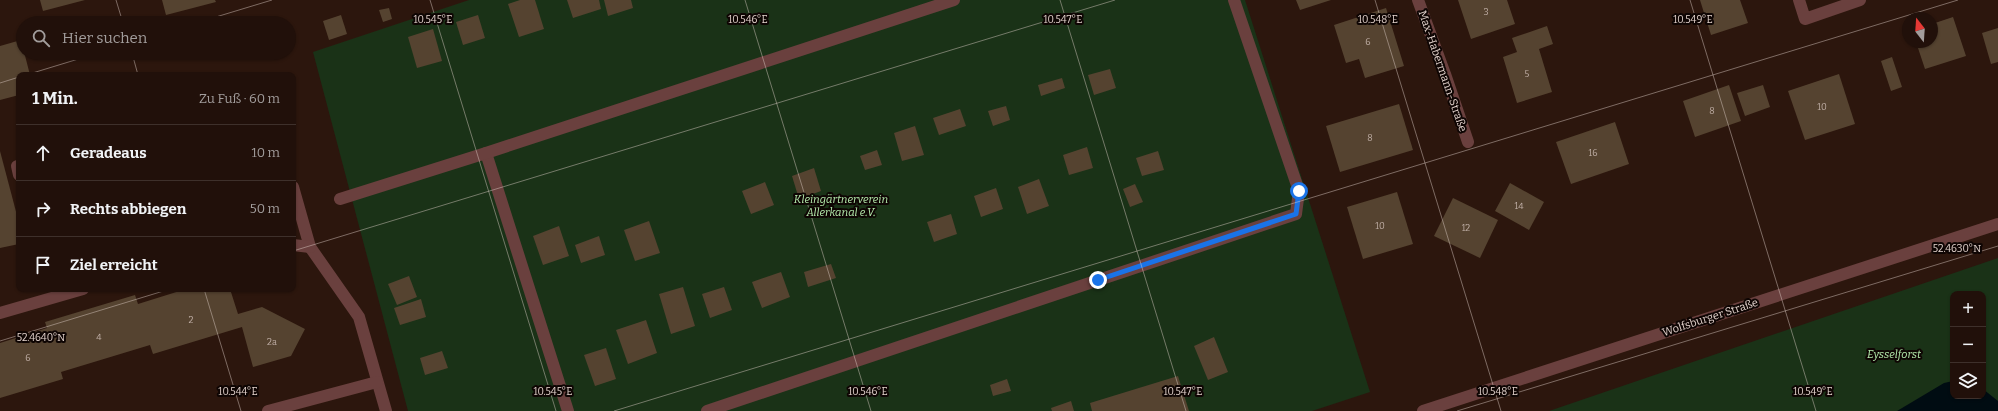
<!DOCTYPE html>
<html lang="de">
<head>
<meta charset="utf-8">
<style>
	body { margin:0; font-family:Bitter,serif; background:#2d1e18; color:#f1f3f6 }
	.controls { position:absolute; right:12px; bottom:12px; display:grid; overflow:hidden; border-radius:8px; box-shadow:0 1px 3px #0004 }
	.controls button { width:36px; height:36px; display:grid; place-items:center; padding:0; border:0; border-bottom:1px solid #3e302b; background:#21100a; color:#f1f3f6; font:20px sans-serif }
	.compass { position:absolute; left:1902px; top:12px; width:36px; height:36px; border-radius:50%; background:#21100a; box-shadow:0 1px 3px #0004; rotate:343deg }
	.stop { position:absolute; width:12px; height:12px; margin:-9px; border:3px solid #1a73e8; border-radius:50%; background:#fff }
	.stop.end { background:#1a73e8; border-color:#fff; box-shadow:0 1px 4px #0008 }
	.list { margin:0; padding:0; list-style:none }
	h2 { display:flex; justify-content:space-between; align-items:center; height:52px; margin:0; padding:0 16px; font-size:17px }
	h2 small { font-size:13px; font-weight:400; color:#a29d9c }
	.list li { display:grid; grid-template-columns:26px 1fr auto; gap:12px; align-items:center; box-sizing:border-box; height:56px; padding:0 16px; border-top:1px solid #3e302b }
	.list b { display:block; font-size:15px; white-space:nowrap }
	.list em { font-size:13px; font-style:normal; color:#a29d9c }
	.icon { flex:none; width:22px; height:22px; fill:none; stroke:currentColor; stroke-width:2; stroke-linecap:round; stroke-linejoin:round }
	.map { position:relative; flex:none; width:1998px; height:411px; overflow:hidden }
	.search { position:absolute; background:#21100a; box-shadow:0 1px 3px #0004; left:16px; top:16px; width:280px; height:44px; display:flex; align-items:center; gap:10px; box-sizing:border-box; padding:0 14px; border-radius:22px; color:#a29d9c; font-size:15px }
	.panel { position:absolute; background:#21100a; box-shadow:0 1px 3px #0004; left:16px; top:72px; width:280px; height:220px; border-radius:8px }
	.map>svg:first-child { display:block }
	.green { fill:#1a3217; fill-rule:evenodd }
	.water { fill:#000c12 }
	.building { fill:#554330 }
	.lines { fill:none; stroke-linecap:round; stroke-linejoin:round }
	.minor { stroke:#6a403e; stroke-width:12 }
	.route { stroke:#1a73e8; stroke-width:5 }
	.ticks { fill:none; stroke:#e2d2cc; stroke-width:1; stroke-opacity:0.45 }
	.labels { text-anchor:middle; stroke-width:4; stroke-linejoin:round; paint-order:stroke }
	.number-label { font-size:9px; fill:#bfaea5 }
	.street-label { font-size:11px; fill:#e2d2cc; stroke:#0e0503 }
	.park-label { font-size:11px; font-style:italic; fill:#b6edae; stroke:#0e0503 }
	.ticks-label { font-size:10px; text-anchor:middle; fill:#e2d2cc; stroke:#0e0503; stroke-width:4; stroke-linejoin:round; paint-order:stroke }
</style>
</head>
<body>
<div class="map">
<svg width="1998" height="411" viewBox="0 0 1998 411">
	<rect width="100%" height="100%" fill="#2c160d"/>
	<g class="green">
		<path d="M469,0h776l125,392 -58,19h-904l-95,-359z"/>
		<path d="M1998,258v153h-449zM1953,294h30v102h-30z"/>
	</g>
	<path class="water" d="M1953,381v15h30v-7l15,12v10h-101l47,-28z"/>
	<g class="building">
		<path d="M40,0h45l-42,11z"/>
		<path d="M162,0h53l1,2 -50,13z"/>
		<path d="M520,0h15l9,29 -25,8 -11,-33z"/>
		<path d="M567,0h32l2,9 -28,9z"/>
		<path d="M604,0h27l2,8 -25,8z"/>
		<path d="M1296,0h35l-31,10z"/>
		<path d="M1458,0h49l8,24 -44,15z"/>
		<path d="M1700,0h40l8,23 -37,12z"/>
		<path d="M389,8l3,11 -9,3 -4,-12z"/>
		<path d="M1386,8l18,58 -39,12 -6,-19 -13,4 -12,-38z"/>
		<path d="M341,15l6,19 -18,6 -6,-19z"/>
		<path d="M478,15l7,23 -22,7 -7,-23z"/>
		<path d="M1953,17l13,39 -41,13 -9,-27h16v-18z"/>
		<path d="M1547,26l6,18 -14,5 13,43 -35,11 -14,-46 14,-5 -5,-14z"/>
		<path d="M1998,28v34l-7,2 -9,-31z"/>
		<path d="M433,29l9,32 -25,7 -9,-31z"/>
		<path d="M21,40l9,35h-11v20l-19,5v-54z"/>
		<path d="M1892,57l10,30 -11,4 -10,-30z"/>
		<path d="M1110,69l6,19 -22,7 -6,-20z"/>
		<path d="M1839,74l16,50 -50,16 -17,-49z"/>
		<path d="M1062,78l3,10 -24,8 -3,-11z"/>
		<path d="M1729,85l12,36 -46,16 -12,-36z"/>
		<path d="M1763,85l7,22 -25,9 -8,-23z"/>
		<path d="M1399,104l14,46 -73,22 -14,-46z"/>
		<path d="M1006,106l4,14 -17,6 -5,-15z"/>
		<path d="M960,109l6,17 -27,9 -6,-17z"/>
		<path d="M1615,122l14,42 -58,20 -15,-42z"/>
		<path d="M915,126l9,29 -22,6 -8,-28z"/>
		<path d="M1087,147l6,21 -24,7 -6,-20z"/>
		<path d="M877,150l5,15 -17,5 -5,-14z"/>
		<path d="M0,151l19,72v21l-19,4z"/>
		<path d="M1158,151l6,19 -22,6 -6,-18z"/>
		<path d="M814,168l7,23 -22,8 -7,-23z"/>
		<path d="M1039,179l10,27 -22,8 -9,-27z"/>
		<path d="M765,182l9,23 -23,9 -9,-23z"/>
		<path d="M1510,183l34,19 -15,28 -34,-19z"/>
		<path d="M1135,184l8,18 -13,5 -7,-18z"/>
		<path d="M996,188l7,21 -22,8 -7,-21z"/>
		<path d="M1397,192l16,52 -50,15 -16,-52z"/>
		<path d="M1453,198l45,22 -18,38 -46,-22z"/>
		<path d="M951,214l6,20 -23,8 -7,-20z"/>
		<path d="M649,221l11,32 -25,8 -11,-31z"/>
		<path d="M559,226l10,30 -26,9 -10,-29z"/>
		<path d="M599,236l6,19 -24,8 -6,-18z"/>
		<path d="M831,264l5,14 -28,9 -4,-15z"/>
		<path d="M781,272l9,25 -28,11 -10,-26z"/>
		<path d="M409,276l8,21 -20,8 -9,-21z"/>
		<path d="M683,287l12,39 -24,8 -12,-40z"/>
		<path d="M724,287l8,23 -22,8 -8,-24z"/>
		<path d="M186,289h44l8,25 24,-7 43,22 -14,27 -38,11 -11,-40 -89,27 -3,-9 -89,27 2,7 -63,19v-55l47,-15 -2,-6 90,-27 3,9z"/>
		<path d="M421,299l5,18 -26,8 -6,-17z"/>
		<path d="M646,320l11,33 -29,11 -12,-34z"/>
		<path d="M1214,337l14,35 -20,8 -14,-34z"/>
		<path d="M606,348l10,31 -21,7 -11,-31z"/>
		<path d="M442,351l6,17 -23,7 -5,-17z"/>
		<path d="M1178,376l11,35h-97l-2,-8z"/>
		<path d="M1007,379l4,12 -18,5 -3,-11z"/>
		<path d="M1071,401l3,10h-22l-1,-3z"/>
	</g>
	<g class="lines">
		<g class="minor">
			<path d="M1418,0l27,74 23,68"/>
			<path d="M1799,0l6,19 55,-19"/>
			<path d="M486,153l82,258"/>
			<path d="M17,166l2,9"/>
			<path d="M293,187l17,60 49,70 27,94"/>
			<path d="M340,199l146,-46 468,-153"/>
			<path d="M293,245l17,2"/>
			<path d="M0,313l83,-24"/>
			<path d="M268,411l109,-29"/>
			<path d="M707,411l589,-197 3,-23 -65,-191"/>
			<path d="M1423,411l575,-187"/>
		</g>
	</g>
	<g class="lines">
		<path class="route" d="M1098,280l198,-66 3,-23"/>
	</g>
	<path class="ticks" d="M116,0l7,23M430,0l126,411M745,0l126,411M1060,0l126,411M1375,0l126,411M1690,0l126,411M196,23l76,-23M132,53l6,22M26,75l72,-22M0,83l19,-6M293,251l822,-251M204,289l37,122M0,341l170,-52M614,411l1344,-411M1457,411l541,-165"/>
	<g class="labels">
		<g class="number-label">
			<text x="1486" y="15">3</text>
			<text x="1368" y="45">6</text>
			<text x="1527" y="77">5</text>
			<text x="1822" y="110">10</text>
			<text x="1712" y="114">8</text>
			<text x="1370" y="141">8</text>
			<text x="1593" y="156">16</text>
			<text x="1519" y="209">14</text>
			<text x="1380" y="229">10</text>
			<text x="1466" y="231">12</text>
			<text x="191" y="323">2</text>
			<text x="99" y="340">4</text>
			<text x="272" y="345">2a</text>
			<text x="28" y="361">6</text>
		</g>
		<g class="street-label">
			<text transform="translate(1443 71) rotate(71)" y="4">Max-Habermann-Straße</text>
			<text transform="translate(1710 317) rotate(-18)" y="4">Wolfsburger Straße</text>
		</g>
		<g class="park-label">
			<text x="841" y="203">Kleingärtnerverein<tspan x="841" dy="13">Allerkanal e.V.</tspan></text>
			<text x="1894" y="358">Eysselforst</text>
		</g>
	</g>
	<g class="ticks-label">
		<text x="433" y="23">10.545°E</text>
		<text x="748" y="23">10.546°E</text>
		<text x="1063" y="23">10.547°E</text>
		<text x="1378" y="23">10.548°E</text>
		<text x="1693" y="23">10.549°E</text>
		<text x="1957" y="252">52.4630°N</text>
		<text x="41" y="341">52.4640°N</text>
		<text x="238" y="395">10.544°E</text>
		<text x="553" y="395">10.545°E</text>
		<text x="868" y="395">10.546°E</text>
		<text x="1183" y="395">10.547°E</text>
		<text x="1498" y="395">10.548°E</text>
		<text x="1813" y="395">10.549°E</text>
	</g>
</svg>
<div class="controls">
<button>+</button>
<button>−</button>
<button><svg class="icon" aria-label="layers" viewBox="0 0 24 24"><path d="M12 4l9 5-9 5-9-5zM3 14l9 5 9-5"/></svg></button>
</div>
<svg class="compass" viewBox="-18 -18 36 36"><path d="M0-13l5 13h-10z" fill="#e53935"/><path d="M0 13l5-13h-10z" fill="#a29d9c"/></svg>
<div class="stop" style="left:1299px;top:191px"></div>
<div class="stop end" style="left:1098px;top:280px"></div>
<div class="search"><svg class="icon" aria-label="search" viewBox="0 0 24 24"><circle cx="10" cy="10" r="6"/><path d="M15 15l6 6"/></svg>Hier suchen</div>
<section class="panel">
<h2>1 Min.<small>Zu Fuß · 60 m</small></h2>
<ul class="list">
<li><svg class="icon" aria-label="ahead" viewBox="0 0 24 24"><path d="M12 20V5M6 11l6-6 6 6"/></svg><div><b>Geradeaus</b></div><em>10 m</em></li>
<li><svg class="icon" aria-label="right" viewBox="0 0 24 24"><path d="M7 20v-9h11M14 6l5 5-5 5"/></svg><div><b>Rechts abbiegen</b></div><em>50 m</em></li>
<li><svg class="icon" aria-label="arrive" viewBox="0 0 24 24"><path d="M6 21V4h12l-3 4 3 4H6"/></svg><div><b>Ziel erreicht</b></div></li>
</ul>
</section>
</div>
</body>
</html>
